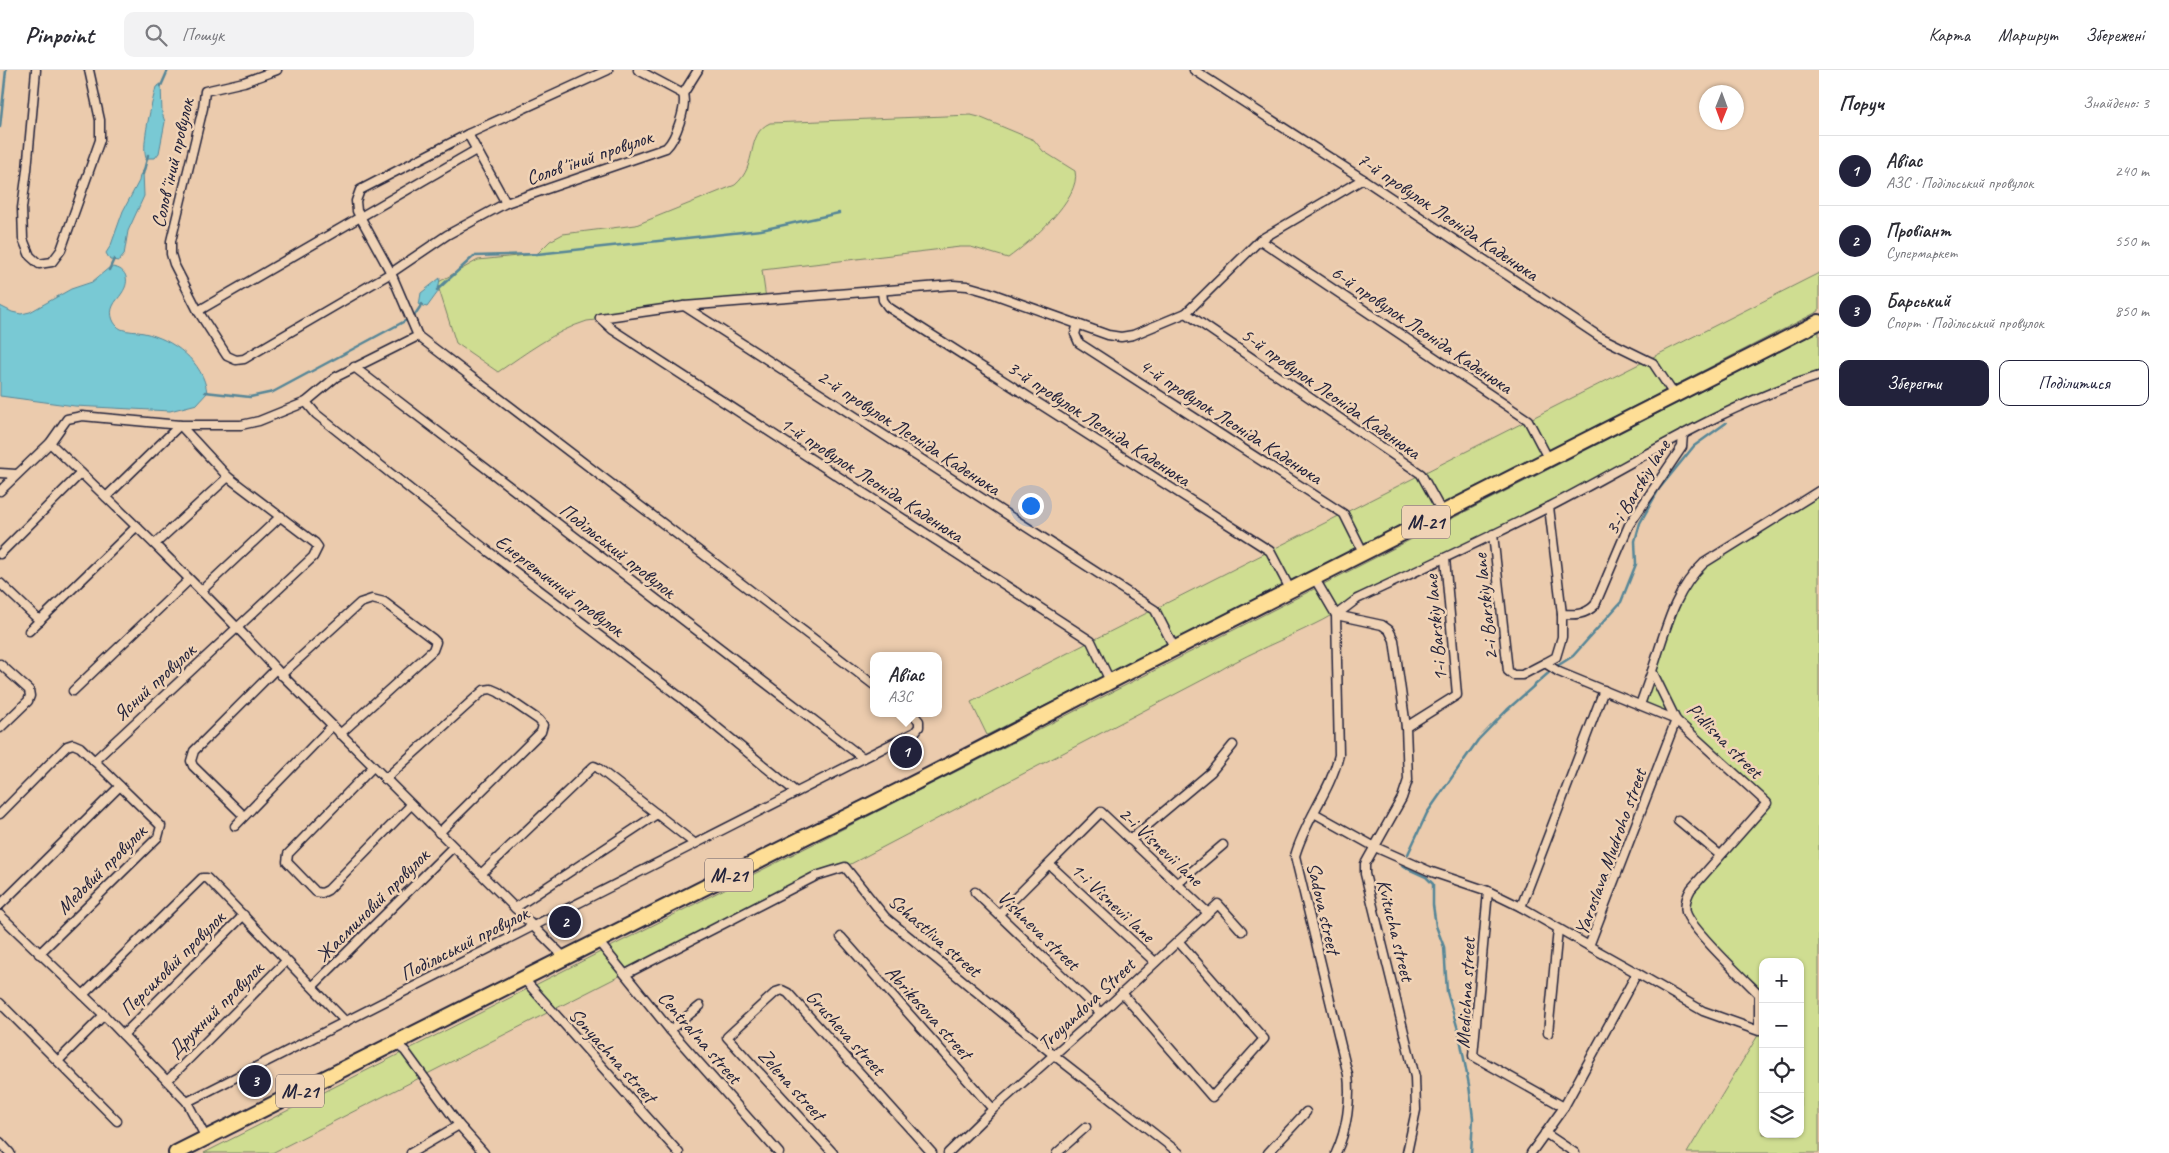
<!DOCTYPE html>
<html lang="uk">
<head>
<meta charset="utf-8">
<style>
	body { margin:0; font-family:Caveat,sans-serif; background:#f2f2f3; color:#2b2b33 }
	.controls { position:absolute; right:15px; bottom:15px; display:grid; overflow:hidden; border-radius:10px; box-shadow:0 1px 4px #0004 }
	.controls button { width:45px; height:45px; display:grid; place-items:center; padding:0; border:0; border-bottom:1px solid #e1e1e2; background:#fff; color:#2b2b33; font:25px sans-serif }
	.compass { position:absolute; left:1699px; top:15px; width:45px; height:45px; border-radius:50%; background:#fff; box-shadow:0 1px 4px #0004; rotate:181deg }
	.you { position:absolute; left:1030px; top:435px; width:18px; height:18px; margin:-12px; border:4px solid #fff; border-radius:50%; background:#1a73e8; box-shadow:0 0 0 8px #1a73e833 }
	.badge { display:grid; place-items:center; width:32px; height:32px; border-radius:50%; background:#22223b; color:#fff; font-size:16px; font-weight:700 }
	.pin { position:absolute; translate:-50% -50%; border:2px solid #fff; box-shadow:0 1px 5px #0006 }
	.popup { position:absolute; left:870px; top:582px; width:72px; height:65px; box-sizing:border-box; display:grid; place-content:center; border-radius:10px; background:#fff; filter:drop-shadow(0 1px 4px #0005); font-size:16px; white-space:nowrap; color:#7c7c81 }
	.popup b { font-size:19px; color:#2b2b33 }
	.popup::after { content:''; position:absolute; left:50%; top:100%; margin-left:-10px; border:10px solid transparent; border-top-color:#fff }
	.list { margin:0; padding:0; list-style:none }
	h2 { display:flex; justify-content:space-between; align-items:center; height:65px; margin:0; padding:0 20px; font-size:21px }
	h2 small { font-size:16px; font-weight:400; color:#7c7c81 }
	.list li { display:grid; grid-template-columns:32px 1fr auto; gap:15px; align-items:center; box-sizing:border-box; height:70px; padding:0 20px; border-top:1px solid #e1e1e2 }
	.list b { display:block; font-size:19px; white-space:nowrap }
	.list p { margin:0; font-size:16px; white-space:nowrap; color:#7c7c81 }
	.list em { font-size:16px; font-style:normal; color:#7c7c81 }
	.actions { display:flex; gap:10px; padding:15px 20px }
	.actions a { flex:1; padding:11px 0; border:1px solid #22223b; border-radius:10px; text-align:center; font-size:18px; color:#22223b }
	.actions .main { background:#22223b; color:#fff }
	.icon { flex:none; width:28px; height:28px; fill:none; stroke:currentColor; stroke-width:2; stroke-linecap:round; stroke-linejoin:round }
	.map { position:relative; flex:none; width:1819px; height:1083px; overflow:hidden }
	header { display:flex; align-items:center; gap:30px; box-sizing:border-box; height:70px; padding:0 25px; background:#fff; border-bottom:1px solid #e1e1e2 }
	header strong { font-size:24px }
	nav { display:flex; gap:28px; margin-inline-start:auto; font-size:18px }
	.search { width:350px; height:45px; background:#f2f2f3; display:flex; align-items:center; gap:12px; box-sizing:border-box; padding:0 18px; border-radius:10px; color:#7c7c81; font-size:19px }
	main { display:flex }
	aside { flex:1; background:#fff }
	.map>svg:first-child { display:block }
	.green { fill:#cfdd91; stroke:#788066 }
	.water { fill:#79c9d4; stroke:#568697 }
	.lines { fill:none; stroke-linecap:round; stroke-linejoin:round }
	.stream { stroke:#568697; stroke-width:2.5 }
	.street-casing { stroke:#22223b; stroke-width:11 }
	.highway-casing { stroke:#22223b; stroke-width:18 }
	.street { stroke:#f0d3b6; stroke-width:8 }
	.highway { stroke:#fede96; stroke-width:14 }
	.labels { text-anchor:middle; stroke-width:5; stroke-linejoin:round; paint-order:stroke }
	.shield { fill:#f0d3b6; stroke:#605760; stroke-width:1 }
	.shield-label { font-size:19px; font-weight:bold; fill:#22223b }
	.street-label { font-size:20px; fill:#22223b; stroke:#f0d3b6 }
</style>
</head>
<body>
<header>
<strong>Pinpoint</strong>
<div class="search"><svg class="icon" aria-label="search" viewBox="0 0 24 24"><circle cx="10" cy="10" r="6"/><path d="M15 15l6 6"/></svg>Пошук</div>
<nav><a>Карта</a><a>Маршрут</a><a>Збережені</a></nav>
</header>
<main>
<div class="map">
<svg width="1819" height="1083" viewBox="0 0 1819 1083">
	<rect width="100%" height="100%" fill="#ebcbad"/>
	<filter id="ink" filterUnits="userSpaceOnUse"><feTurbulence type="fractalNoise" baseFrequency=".02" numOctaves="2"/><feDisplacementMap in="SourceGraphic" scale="10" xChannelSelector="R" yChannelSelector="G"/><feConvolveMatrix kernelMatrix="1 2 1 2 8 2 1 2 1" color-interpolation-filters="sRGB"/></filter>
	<g filter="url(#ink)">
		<g class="green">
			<path d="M971,45l8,2 55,23 9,11 32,20c7,27 -46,72 -67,87l-37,-11h-11l-198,23 4,29 -179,22c-32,10 -61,32 -89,51l-42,-29 -19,-60 41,-23 59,-6 13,-13 13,-7 73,-9 99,-40c24,-20 10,-51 35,-62z"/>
			<path d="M1819,203v38l-380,196 -452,228 -16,-33z"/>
			<path d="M1819,261v45l-136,58 -134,73 -192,92c-44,32 -99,47 -145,76l-367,192 -29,9 -544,277h-68l834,-423z"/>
			<path d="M1819,421v662h-132l76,-126v107h37v-172h-37v36l-72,-75 -5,-24 80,-96 -90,-83 -36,-15 31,-90 22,-41z"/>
			<path d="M263,999l6,12 -23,12 -6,-12z"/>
		</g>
		<g class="water">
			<path d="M161,14l1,29 3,9 -6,31 -4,5h-9c-5,-14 6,-55 10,-71z"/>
			<path d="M143,101l1,25 -16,35 -4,24 -5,6 -9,-1 -4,-7 5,-8 12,-34 16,-30 1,-6z"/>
			<path d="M110,197c16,0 21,13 12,26 -3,5 -7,8 -9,13 -4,8 0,19 8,23 7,3 15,2 23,4 29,6 60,29 63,60l-10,11 -27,7 -95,-5 -75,-10v-90l12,6 9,2 9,-2 41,-23 21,-7z"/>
			<path d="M440,208l-2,14 -11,15 -8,-2 2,-12z"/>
		</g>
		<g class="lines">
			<g class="stream">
				<path d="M161,16l7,-16"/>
				<path d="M0,57l6,-57"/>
				<path d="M143,104l5,-19"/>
				<path d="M109,200l5,-11"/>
				<path d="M437,220l37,-34 63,-2 224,-24 78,-17"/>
				<path d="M414,246l8,-12"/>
				<path d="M205,322l45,5 23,-5 132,-71"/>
				<path d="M1408,784l19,-41 51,-73 29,-30 47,-42 19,-12 48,-54 15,-38 -1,-23 5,-18 19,-34 35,-43 32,-23"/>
				<path d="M1402,796l24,11 7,7v21l3,21 8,21 3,45 12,41 10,52 4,33 -2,35"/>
			</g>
			<defs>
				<g id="street">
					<path d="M36,0l-9,100 -5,38 1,31 7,17 9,8 13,-2 9,-12 39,-110v-20l-11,-50"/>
					<path d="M277,0l-33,12 -39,9 -2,17 -32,133v13l3,10 24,47 29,45 9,4 8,-1 147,-86 56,-38 59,-32 160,-55c10,-9 21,-42 17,-54l-45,-24"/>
					<path d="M608,0l-140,64 -108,56 -4,11 1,10 34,62 27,63 456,349"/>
					<path d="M1194,0l169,109 237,158 53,26 22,33"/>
					<path d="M683,24l15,-24"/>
					<path d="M468,64l38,69"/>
					<path d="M1260,170l268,180 21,40"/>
					<path d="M882,221l1,9 5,7 382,244 21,40"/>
					<path d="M684,236l471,304 20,39"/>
					<path d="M198,241l278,-161"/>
					<path d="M1186,243l235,161 22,40"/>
					<path d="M600,248l84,-12 269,-21 14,1 21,6 120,43 13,2 12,-2 53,-22 74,-73 103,-61"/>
					<path d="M600,248l13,12 478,311 19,40"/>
					<path d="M1078,254l-3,10 4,9 265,171 20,40"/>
					<path d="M354,297l509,391"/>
					<path d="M306,332l10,12 168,134 196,149 116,95"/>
					<path d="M50,373c77,74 154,148 226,226l289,289"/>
					<path d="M0,403l16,1"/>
					<path d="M0,421l50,-48 17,-24 15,-3 98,9h61l18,-4 47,-19 30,-25 82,-41"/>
					<path d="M1549,437l13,107c13,1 23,1 33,-9l34,-80 53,-78 1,-13"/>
					<path d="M1493,464l15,137 5,4h9l23,-12 14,9 117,48 -87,226 48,27 -73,134 -33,46"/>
					<path d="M155,474l73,-67"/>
					<path d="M0,484l81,-81"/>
					<path d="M1315,509l21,36 3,140c-9,37 -34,65 -44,101l53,219c3,24 -1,55 -12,78"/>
					<path d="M0,513l40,38"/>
					<path d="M201,521l80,-75"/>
					<path d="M1336,545l46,10 7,5 5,10 12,87 2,53 -6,18 -37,66v10l50,203 1,33 -9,43"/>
					<path d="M1336,545l21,-16c64,-30 129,-60 192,-92 89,-46 174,-102 270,-131"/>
					<path d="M29,561l108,-105"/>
					<path d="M1545,593l11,-6 6,-20v-23"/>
					<path d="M0,594l29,26 1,6 -2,5 -28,27"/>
					<path d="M281,605l79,-72 12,-4 12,3 49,37 3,3 -3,8 -93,84"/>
					<path d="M73,621l116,-111"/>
					<path d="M1640,635l12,-34"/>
					<path d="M1406,657l51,-32 -12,-137"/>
					<path d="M94,691l219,-204 5,-10 -3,-4 -87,-66 -48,-52 -74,72"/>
					<path d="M373,697l-85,87 -1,8 29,30 6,1 6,-3 83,-85"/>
					<path d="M385,709l99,-89 7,-1 7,3 41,28 4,5 -2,7 -102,101"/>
					<path d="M1314,743l61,34 54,24 59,20 33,16 68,39"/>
					<path d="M0,744l67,-68 6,-2 7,3 81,79 -3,11 -119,117"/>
					<path d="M244,746l-51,-50 -2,-5 3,-10 82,-82"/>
					<path d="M1678,750l42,35"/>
					<path d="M235,756l97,-100"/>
					<path d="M1130,770l81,-68 22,-27"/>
					<path d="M1050,795l105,97"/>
					<path d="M481,804l113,-108 4,2 96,75"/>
					<path d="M1177,814l46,-39"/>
					<path d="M1488,821l-15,165 91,51"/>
					<path d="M975,822l126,121"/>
					<path d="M0,835l120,-119"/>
					<path d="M1521,837l83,-217"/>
					<path d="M515,838l142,-94"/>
					<path d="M999,844l102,-102 107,101"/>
					<path d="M0,845l104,100 63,66 20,21 19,36"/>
					<path d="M841,867l152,172"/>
					<path d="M598,871l72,89 109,123"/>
					<path d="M1637,903l66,38 56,20v-37c-15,-15 -69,-66 -73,-82 -2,-9 1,-16 5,-23l76,-86 -91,-83 -24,-49c13,-38 21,-79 52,-108l115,-72"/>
					<path d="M626,904l190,-98 29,-9 40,50 170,139 124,97"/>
					<path d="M523,908l156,175"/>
					<path d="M313,916l140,-139"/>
					<path d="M1122,923l90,104 52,-58 -86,-98"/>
					<path d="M83,925l119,-117h5l139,144"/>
					<path d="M0,933l117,118"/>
					<path d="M670,960l30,-24"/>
					<path d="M1548,963l10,-104"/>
					<path d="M123,965l121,-120"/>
					<path d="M395,973l10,8 54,74 25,28"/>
					<path d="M58,991l46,-46"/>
					<path d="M167,1011l119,-120"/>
					<path d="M187,1032l728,-370 4,-5v-6l-7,-8"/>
					<path d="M1545,1063l30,20"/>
					<path d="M0,1072l10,11"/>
					<path d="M411,1083l48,-28"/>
					<path d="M833,1083l-106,-116 49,-45 6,-2 6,3 144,160"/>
					<path d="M948,1083l45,-44 108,-96 117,-109 24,27"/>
					<path d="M1057,1083l29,-26"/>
					<path d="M1268,1083l38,-41"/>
				</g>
				<path id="highway" d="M176,1083l633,-318c120,-57 236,-121 355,-181 218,-111 437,-220 655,-332"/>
			</defs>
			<use href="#street" class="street-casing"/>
			<use href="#highway" class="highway-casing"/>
			<use href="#street" class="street"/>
			<use href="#highway" class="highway"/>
		</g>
	</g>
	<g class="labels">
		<g class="shield">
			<rect x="1402" y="435.5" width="48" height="33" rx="4"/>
			<rect x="705" y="788.5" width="48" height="33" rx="4"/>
			<rect x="276" y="1004.5" width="48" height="33" rx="4"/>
		</g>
		<g class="shield-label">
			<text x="1426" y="459">М-21</text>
			<text x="729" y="812">М-21</text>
			<text x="300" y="1028">М-21</text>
		</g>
		<g class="street-label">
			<text transform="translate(589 87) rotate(-19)" y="7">Соловʼїний провулок</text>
			<text transform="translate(172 93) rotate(-77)" y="7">Соловʼїний провулок</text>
			<text transform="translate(1448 146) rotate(34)" y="7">7-й провулок Леоніда Каденюка</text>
			<text transform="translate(1422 259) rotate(34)" y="7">6-й провулок Леоніда Каденюка</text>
			<text transform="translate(1331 323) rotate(35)" y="7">5-й провулок Леоніда Каденюка</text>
			<text transform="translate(1231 351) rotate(33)" y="7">4-й провулок Леоніда Каденюка</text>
			<text transform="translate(1099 353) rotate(33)" y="7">3-й провулок Леоніда Каденюка</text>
			<text transform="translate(909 362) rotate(33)" y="7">2-й провулок Леоніда Каденюка</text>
			<text transform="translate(872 409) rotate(33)" y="7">1-й провулок Леоніда Каденюка</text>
			<text transform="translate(1637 417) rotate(-59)" y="7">3-i Barskiy lane</text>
			<text transform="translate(618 480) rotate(38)" y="7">Подільський провулок</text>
			<text transform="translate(560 515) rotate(37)" y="7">Енергетичний провулок</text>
			<text transform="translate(1485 537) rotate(-96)" y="7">2-i Barskiy lane</text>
			<text transform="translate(1435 558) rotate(-95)" y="7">1-i Barskiy lane</text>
			<text transform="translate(154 612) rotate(-43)" y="7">Ясний провулок</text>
			<text transform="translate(1725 670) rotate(45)" y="7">Pidlisna street</text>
			<text transform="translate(1161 776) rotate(43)" y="7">2-i Visnevii lane</text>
			<text transform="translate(1610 782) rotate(-70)" y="7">Yaroslava Mudroho street</text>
			<text transform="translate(101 799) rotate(-45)" y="7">Медовий провулок</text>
			<text transform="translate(1113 832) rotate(43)" y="7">1-i Visnevii lane</text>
			<text transform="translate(372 835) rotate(-45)" y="7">Жасминовий провулок</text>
			<text transform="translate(1324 838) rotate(77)" y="7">Sadova street</text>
			<text transform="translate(1039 860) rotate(44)" y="7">Vishneva street</text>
			<text transform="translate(1396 860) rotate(76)" y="7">Kvitucha street</text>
			<text transform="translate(935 865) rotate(41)" y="7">Schastliva street</text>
			<text transform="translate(464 873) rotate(-27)" y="7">Подільський провулок</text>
			<text transform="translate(172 893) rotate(-45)" y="7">Персиковий провулок</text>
			<text transform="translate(1465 923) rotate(-87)" y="7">Medichna street</text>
			<text transform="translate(1086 934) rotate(-43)" y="7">Troyandova Street</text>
			<text transform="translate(215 939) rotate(-45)" y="7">Дружний провулок</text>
			<text transform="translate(929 942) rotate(48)" y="7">Abrikosova street</text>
			<text transform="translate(846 962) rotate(48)" y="7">Grusheva street</text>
			<text transform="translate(700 967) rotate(49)" y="7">Central'na street</text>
			<text transform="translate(613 985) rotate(48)" y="7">Sonyachna street</text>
			<text transform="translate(792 1014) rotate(48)" y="7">Zelena street</text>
		</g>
	</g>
</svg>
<div class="controls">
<button>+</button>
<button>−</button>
<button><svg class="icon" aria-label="locate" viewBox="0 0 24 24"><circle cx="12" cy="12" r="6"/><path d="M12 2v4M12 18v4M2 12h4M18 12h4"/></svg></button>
<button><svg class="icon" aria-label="layers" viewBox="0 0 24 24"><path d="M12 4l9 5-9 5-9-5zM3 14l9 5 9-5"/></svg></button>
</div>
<svg class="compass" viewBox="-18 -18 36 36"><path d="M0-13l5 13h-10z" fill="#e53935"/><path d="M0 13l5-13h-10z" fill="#7c7c81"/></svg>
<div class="you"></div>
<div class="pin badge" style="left:906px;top:682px">1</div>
<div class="popup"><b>Авіас</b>АЗС</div>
<div class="pin badge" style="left:565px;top:852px">2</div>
<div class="pin badge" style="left:255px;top:1011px">3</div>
</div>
<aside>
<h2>Поруч<small>Знайдено: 3</small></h2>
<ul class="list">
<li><span class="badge">1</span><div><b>Авіас</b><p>АЗС · Подільський провулок</p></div><em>240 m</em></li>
<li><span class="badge">2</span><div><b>Провіант</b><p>Супермаркет</p></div><em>550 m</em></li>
<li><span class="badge">3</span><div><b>Барський</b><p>Спорт · Подільський провулок</p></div><em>850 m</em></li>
</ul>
<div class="actions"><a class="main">Зберегти</a><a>Поділитися</a></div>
</aside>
</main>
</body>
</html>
